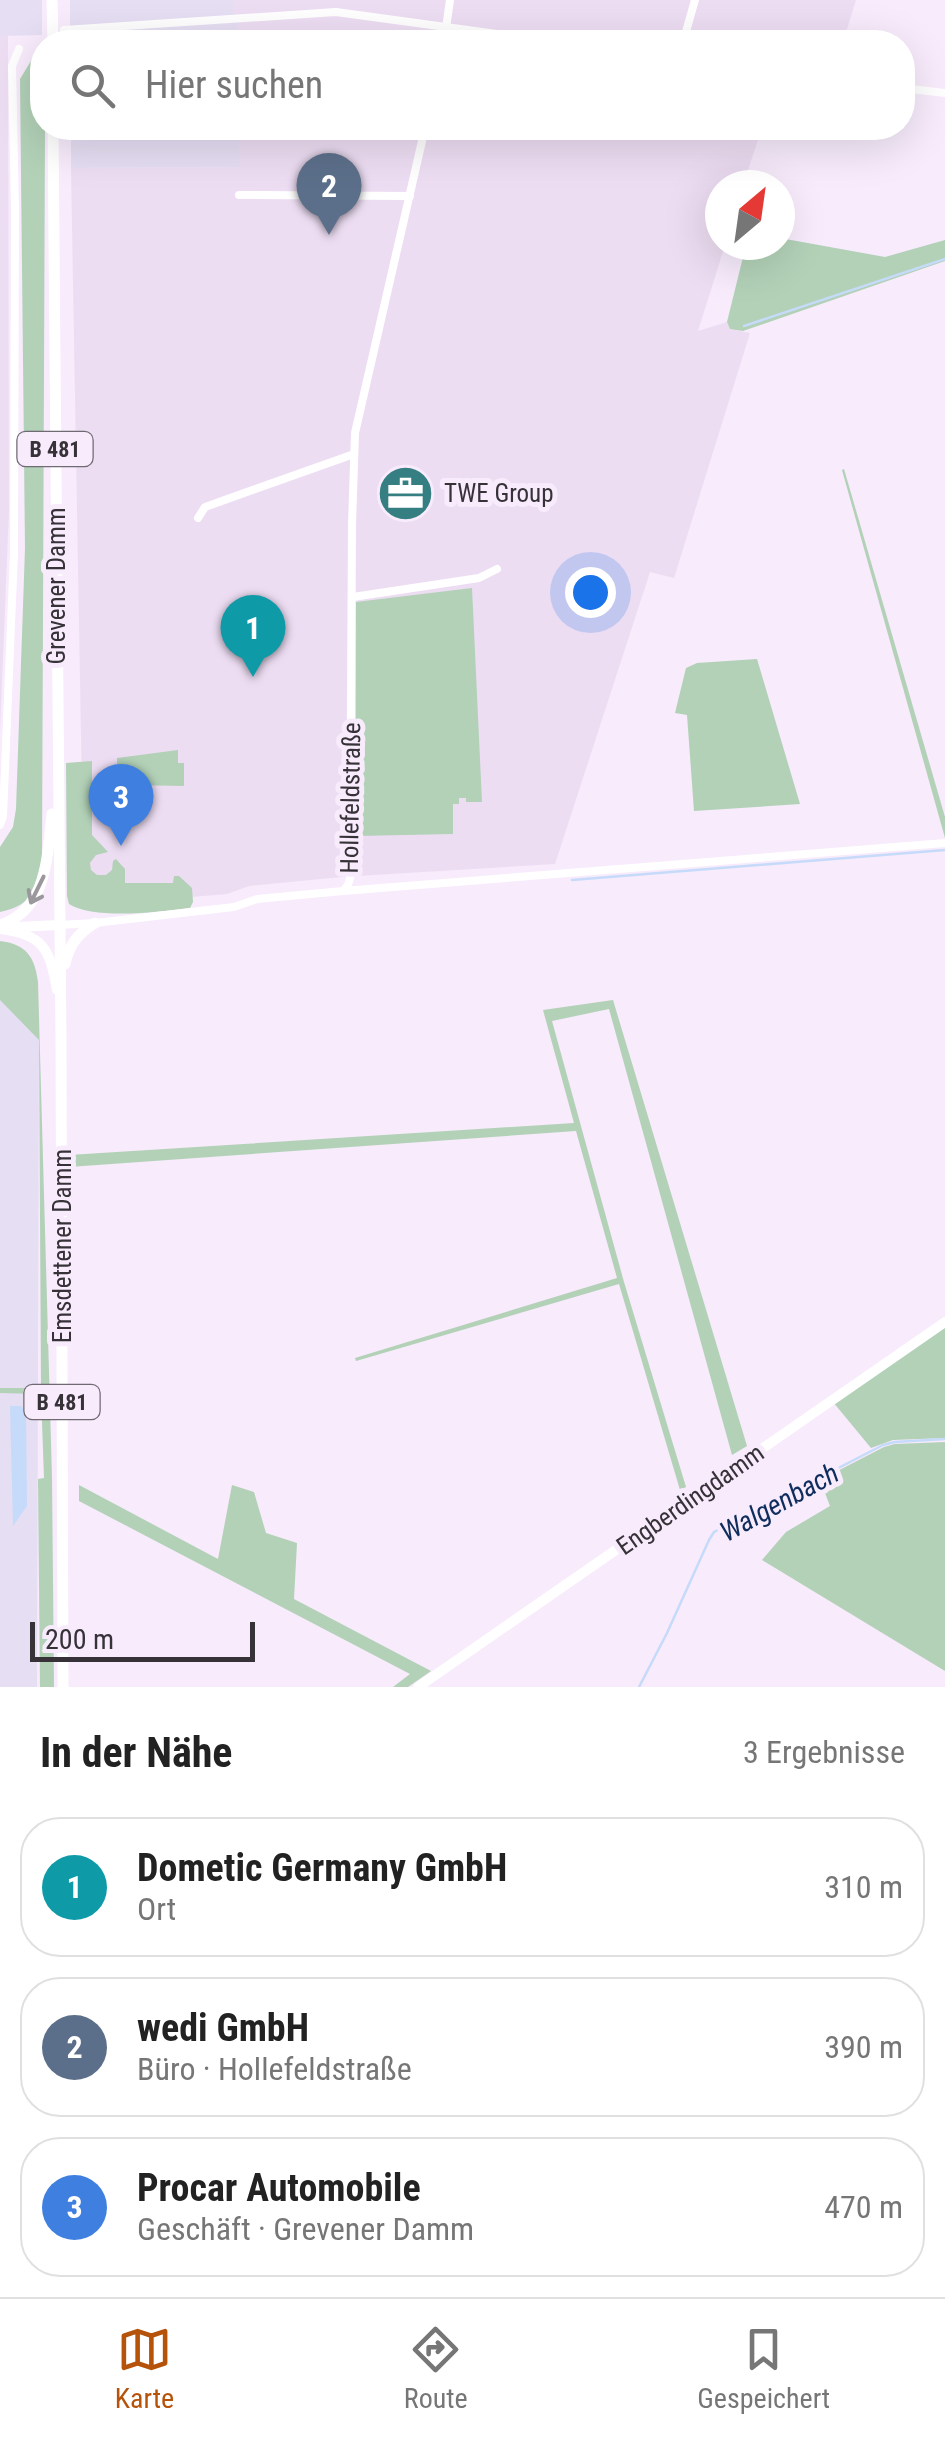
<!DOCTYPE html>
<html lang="de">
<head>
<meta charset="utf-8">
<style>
	body { margin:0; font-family:"Roboto Condensed",sans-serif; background:#f6f6f6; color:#222 }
	.compass { position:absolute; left:705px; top:170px; width:90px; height:90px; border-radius:50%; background:#fff; box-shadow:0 10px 40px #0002; rotate:29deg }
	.scale { position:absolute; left:30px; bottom:25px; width:225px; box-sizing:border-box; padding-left:10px; border:5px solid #363238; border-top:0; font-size:28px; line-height:35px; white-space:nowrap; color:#363238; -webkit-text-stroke:8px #f7ebfc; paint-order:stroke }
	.you { position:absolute; left:590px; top:592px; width:35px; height:35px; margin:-25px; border:8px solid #fff; border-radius:50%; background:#1a73e8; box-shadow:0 0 0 15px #1a73e833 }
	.badge { display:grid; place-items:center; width:65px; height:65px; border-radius:50%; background:#b45309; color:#fff; font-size:32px; font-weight:700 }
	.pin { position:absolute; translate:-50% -82px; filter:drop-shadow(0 2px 5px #0008) }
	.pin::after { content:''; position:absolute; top:52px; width:35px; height:30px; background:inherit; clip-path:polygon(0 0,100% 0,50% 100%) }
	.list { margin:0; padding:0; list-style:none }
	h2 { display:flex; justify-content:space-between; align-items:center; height:130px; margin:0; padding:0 40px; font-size:42px }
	h2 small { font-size:32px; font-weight:400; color:#767676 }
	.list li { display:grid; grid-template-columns:65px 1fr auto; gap:30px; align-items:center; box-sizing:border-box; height:140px; margin:0 20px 20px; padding:0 20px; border:2px solid #e0e0e0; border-radius:40px }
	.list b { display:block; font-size:38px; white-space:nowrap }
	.list p { margin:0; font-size:32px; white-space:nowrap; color:#767676 }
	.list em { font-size:32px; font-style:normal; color:#767676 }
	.icon { flex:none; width:55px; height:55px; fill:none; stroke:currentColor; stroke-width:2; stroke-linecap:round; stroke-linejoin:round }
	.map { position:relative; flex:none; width:945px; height:1687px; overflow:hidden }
	.search { position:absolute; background:#fff; box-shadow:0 10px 40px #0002; left:30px; right:30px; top:30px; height:110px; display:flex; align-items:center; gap:25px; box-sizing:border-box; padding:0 35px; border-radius:40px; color:#767676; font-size:38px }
	.sheet { height:610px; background:#fff }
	nav { display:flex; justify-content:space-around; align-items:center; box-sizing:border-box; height:140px; border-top:2px solid #e0e0e0; background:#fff; font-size:28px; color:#767676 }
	nav a { display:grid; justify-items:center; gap:5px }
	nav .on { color:#b45309 }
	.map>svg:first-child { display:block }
	.built { fill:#edddf3 }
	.industrial { fill:#e6def3 }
	.green { fill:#b2d1b7 }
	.water { fill:#c6dafa }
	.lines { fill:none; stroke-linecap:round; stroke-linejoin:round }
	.stream { stroke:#c6dafa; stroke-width:2.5 }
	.street { stroke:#fff; stroke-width:8 }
	.secondary { stroke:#fff; stroke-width:10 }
	.primary { stroke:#fff; stroke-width:11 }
	.oneway { stroke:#9a989c }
	.labels { text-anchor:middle; stroke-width:10; stroke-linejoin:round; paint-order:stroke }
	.shield { fill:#f7ebfc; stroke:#706a73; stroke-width:2.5 }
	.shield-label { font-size:22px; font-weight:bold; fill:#363238 }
	.poi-label { font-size:25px; fill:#363238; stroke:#f7ebfc; text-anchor:start }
	.street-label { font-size:25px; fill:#363238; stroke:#f7ebfc }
	.water-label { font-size:28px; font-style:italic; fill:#0f2d5c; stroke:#f7ebfc }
</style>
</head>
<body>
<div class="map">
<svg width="945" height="1687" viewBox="0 0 945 1687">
	<rect width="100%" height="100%" fill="#f7ebfc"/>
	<g class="built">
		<path d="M233,0h623l-13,42h-605v-24l-5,-6z"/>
		<path d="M0,36h8l1,474 -9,220z"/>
		<path d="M239,128h523l-19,57h-23v60h5l-27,86 29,-9 3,7 20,4 -76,245 -24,-6 -95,292 -214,13 -92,9 -22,8 -143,12 -13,-738 168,-1z"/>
	</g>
	<g class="industrial">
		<path d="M0,0h42v35l-42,1z"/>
		<path d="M70,0h163v12l5,5v25h-168z"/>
		<path d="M71,128h168l1,39 -169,1z"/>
		<path d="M0,1000l39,39 -2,648h-37z"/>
	</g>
	<g class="green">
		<path d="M42,54v74h3l-3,728c-2,32 -9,49 -42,56v-65l13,-20 3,-18 9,-261 -5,-469 14,-23z"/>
		<path d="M780,238l105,19 60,-17v21l-202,70 -13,-2 -3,-7 19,-77h34z"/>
		<path d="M844,469l101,348v21l-103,-368z"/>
		<path d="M472,588l10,214h-16v-4h-7v6h-6v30l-97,2v-234z"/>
		<path d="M757,659l43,145 -106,7 -7,-96 -12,-2 11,-45 11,-5z"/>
		<path d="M178,750v13h6v23l-56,-1 -1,-12h-10v-15z"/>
		<path d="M92,761v74l16,17 -12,3 -6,8 1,7 6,5h9l6,-5 1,-9 3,-2 9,10v14h48l1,-7h5l13,12 1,14 -3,6c-30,4 -96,12 -121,-4l-2,-8 -1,-133z"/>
		<path d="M0,941c26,3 35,16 38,41l14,496 2,209h-14l-2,-208 6,-1 -3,-84 -41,-1v-5h41l-2,-348 -39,-40z"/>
		<path d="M613,1000l134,446 -15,9 -123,-446 -57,12 72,261 62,205 -6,3 -61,-206 -263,77 -1,-3 262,-80 -41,-147 -507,36v-12l505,-32 -31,-113z"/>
		<path d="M945,1325v113l-52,2 -22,8 -38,-46z"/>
		<path d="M945,1442v229l-183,-111 24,-28 44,-26 -10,-26 64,-33 11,-3z"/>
		<path d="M79,1485l139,74 14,-74 22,7 12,41 31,10 -3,56 137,72 -23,16h-15l17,-13 -331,-173z"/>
	</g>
	<path class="water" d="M10,1406h11l5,6 1,94 -14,20z"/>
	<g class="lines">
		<g class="stream">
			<path d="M744,326l201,-67"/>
			<path d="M572,880l373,-30"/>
			<path d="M639,1687l28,-54 42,-93 5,-8 169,-87 12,-3 50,-3"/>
		</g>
		<g class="street">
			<path d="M64,30l272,-18 220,30"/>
			<path d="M444,42l6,-42"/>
			<path d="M683,42l12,-42"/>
			<path d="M902,88l43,5"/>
			<path d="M239,195l171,1"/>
			<path d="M198,518l7,-11 149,-53"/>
			<path d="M353,597l126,-19 18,-9"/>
			<path d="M0,825l3,-9 11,-263 1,-343 -3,-144 7,-17"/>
			<path d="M343,891l5,-6 2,-7 2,-353 3,-92 70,-305"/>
			<path d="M59,925l36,-2 139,-16 23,-8 86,-8 602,-48"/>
		</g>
		<g class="secondary">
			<path d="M16,927l43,-2"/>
			<path d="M0,929c43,5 50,20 57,61"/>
			<path d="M418,1687l527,-365"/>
		</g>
		<g class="primary">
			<path d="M52,0l1,42"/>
			<path d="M53,128l8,913 2,646"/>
			<path d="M0,925c48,-16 47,-69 52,-111"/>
			<path d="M65,964c4,-19 13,-31 30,-41"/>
		</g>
	</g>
	<defs><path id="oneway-shaft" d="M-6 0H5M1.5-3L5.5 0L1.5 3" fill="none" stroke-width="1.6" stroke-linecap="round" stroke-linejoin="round" transform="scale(2.5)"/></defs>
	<use class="oneway" href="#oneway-shaft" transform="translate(37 890) rotate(116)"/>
	<defs>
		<symbol id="office-disc" viewBox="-11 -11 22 22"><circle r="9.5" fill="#357e81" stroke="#f7ebfc"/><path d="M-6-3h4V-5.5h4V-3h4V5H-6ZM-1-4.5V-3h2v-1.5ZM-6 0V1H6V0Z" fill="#fff"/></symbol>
	</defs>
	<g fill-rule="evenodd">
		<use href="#office-disc" x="374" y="462" width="63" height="63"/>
	</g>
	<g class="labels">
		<g class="shield">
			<rect x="17.5" y="432" width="75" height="34" rx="8"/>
			<rect x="24.5" y="1385" width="75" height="34" rx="8"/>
		</g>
		<g class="shield-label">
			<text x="55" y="457">B 481</text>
			<text x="62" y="1410">B 481</text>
		</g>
		<g class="poi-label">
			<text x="444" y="502">TWE Group</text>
		</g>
		<g class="street-label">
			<text transform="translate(56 586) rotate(-90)" y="9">Grevener Damm</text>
			<text transform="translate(350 798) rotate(-89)" y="9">Hollefeldstraße</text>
			<text transform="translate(62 1246) rotate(-90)" y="9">Emsdettener Damm</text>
			<text transform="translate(690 1499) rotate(-35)" y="9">Engberdingdamm</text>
		</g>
		<g class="water-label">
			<text transform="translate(779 1502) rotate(-29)" y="10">Walgenbach</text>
		</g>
	</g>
</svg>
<svg class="compass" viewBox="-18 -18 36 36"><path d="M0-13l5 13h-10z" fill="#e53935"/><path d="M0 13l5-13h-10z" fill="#767676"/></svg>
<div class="scale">200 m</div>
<div class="you"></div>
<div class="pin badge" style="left:253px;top:677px;background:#0f9aa8">1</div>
<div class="pin badge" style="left:329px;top:235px;background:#5c6f8a">2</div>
<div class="pin badge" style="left:121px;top:846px;background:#3f7fe0">3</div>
<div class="search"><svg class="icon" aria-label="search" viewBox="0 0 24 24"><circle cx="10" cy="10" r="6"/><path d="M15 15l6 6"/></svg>Hier suchen</div>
</div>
<section class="sheet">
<h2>In der Nähe<small>3 Ergebnisse</small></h2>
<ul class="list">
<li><span class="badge" style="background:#0f9aa8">1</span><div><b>Dometic Germany GmbH</b><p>Ort</p></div><em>310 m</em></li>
<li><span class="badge" style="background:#5c6f8a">2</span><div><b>wedi GmbH</b><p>Büro · Hollefeldstraße</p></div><em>390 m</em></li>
<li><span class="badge" style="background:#3f7fe0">3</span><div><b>Procar Automobile</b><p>Geschäft · Grevener Damm</p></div><em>470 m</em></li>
</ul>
</section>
<nav>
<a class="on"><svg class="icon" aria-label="map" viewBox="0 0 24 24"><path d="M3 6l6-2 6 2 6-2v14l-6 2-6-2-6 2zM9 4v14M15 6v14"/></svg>Karte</a>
<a><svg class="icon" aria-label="directions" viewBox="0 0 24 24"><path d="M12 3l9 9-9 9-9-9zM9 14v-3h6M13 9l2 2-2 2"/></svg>Route</a>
<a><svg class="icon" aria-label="saved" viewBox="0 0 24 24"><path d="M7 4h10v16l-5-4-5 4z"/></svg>Gespeichert</a>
</nav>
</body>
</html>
